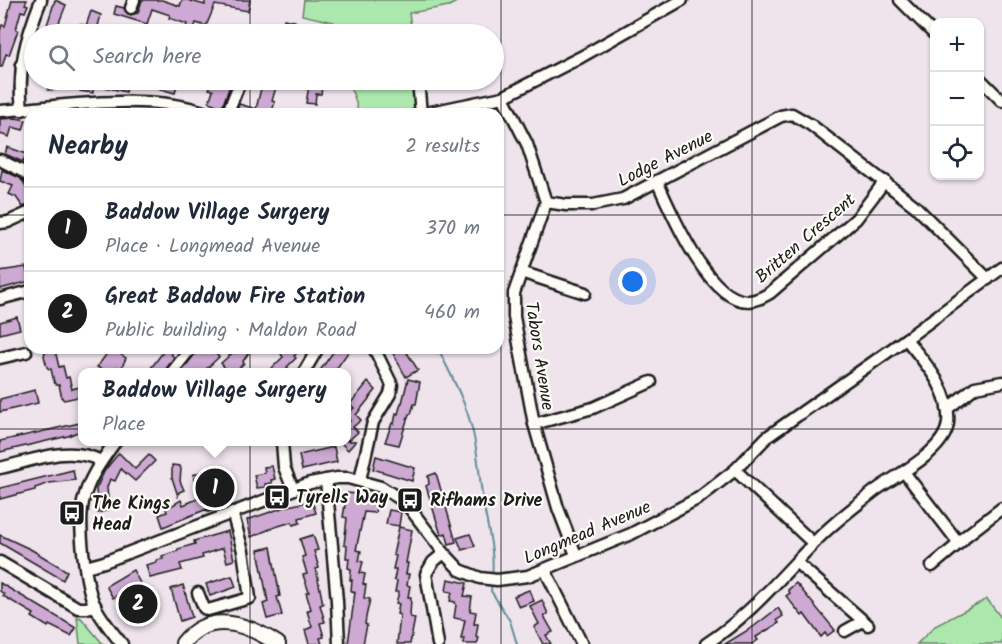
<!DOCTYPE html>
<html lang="en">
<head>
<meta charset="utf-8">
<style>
	body { margin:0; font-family:Kalam,sans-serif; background:#f2f2f3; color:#1f2937 }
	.controls { position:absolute; right:18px; top:18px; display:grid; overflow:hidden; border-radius:12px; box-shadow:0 2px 4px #0004 }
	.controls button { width:54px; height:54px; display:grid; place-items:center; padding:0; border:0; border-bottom:2px solid #e0e1e3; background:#fff; color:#1f2937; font:30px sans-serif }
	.you { position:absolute; left:633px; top:282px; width:21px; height:21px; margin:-15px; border:4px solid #fff; border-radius:50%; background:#1a73e8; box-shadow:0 0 0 9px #1a73e833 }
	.badge { display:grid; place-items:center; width:39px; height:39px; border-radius:50%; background:#1c1c1c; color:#fff; font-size:20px; font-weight:700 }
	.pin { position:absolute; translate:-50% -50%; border:3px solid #fff; box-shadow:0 2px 6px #0006 }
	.popup { position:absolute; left:78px; top:368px; width:273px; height:78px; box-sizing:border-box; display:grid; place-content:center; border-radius:12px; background:#fff; filter:drop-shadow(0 2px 4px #0005); font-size:20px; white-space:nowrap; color:#747a83 }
	.popup b { font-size:22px; color:#1f2937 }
	.popup::after { content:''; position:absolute; left:50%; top:100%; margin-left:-12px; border:12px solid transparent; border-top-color:#fff }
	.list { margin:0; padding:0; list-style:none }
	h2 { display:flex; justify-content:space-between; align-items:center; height:78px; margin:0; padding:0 24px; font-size:26px }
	h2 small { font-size:20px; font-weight:400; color:#747a83 }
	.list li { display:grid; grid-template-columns:39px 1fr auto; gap:18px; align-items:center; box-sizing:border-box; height:84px; padding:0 24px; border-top:2px solid #e0e1e3 }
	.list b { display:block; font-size:22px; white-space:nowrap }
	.list p { margin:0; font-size:20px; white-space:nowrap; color:#747a83 }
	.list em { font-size:20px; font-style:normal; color:#747a83 }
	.icon { flex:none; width:33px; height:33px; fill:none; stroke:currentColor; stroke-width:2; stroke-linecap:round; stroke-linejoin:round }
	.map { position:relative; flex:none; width:1002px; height:644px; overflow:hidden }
	.search { position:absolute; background:#fff; box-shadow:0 2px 4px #0004; left:24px; top:24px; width:480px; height:66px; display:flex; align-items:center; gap:15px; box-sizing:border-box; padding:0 21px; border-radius:33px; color:#747a83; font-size:22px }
	.panel { position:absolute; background:#fff; box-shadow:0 2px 4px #0004; left:24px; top:108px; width:480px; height:246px; border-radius:18px }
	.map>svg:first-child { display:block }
	.green { fill:#ace8ad; stroke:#648264; stroke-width:1.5 }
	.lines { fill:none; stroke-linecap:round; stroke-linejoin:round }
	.stream { stroke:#5f8e98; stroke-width:2 }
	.building { fill:#cda9d3; stroke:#1c1c1c; stroke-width:1.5 }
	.minor-casing { stroke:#1c1c1c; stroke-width:15 }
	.major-casing { stroke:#1c1c1c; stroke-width:18 }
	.minor { stroke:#fdfcf7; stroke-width:10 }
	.major { stroke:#fdfcf7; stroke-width:14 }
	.grid { fill:none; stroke:#1c1c1c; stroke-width:1.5; stroke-opacity:0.55 }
	.labels { text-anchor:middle; stroke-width:4.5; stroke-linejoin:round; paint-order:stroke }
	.street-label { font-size:18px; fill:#1c1c1c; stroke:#fdfcf7 }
	.poi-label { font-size:18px; font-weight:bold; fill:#1c1c1c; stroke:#fdfcf7; text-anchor:start }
</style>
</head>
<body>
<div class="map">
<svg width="1002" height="644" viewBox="0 0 1002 644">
	<rect width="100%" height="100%" fill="#efe3ec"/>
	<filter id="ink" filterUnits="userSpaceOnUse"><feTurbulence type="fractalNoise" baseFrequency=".0167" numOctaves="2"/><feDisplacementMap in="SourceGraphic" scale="12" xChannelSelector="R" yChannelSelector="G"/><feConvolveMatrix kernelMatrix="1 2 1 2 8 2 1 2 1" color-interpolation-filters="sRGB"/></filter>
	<g filter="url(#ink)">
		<g class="green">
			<path d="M304,0h156l-11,6 -40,7 3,21h-77l-1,-12 -32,-7z"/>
			<path d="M346,80h69l2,28 -20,6h-38l-5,-18z"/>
			<path d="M987,599l15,20v25h-85l18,-18z"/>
			<path d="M77,617l4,1 22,26h-23z"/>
		</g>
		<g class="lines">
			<g class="stream">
				<path d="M438,348c12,26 26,50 33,77 8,27 8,55 13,82 4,23 11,46 8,69"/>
				<path d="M492,582l-1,9 19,30 7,23"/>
			</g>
		</g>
		<g class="building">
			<path d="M12,0h15l-2,4 3,1 -3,7 -4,-1 -5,18 2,1 -9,25 -3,-1 -4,13h-2v-36l2,-6 3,1z"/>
			<path d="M55,0l11,5 -8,20 3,1 -3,8h-6l-5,-1 2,-4 -3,-1z"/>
			<path d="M142,0h20l18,6 2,-6h8v1l15,4v-5h45l-2,11 -33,-6 -9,21 -10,-3 -4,11 -8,-1 3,-9 -18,-6 1,-3 -18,-6 -5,15 -33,-10 2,-8 8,2 5,7 9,-2z"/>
			<path d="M91,11l10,4 -3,11 20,8h-30l-10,-3 2,-7 6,2z"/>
			<path d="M284,19l11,2 -1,2 5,1v4l4,1 -2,5h-20z"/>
			<path d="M48,80h30l11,2 -1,3 5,1v7l-13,-2v-3l-32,2z"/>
			<path d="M107,80h22l-3,12 -21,-5z"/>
			<path d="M162,80h16l-3,13 -15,-4z"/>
			<path d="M214,80h18l-10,27 -13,-5 4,-12 -4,-1z"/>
			<path d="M263,80h15l-6,21 3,1 -4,12h-35l3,-10 17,5z"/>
			<path d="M310,80h13l-2,14h-5l-1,10 -9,-1z"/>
			<path d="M16,118l10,2 -3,10 -11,-3 -3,10 -9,-3v-15z"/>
			<path d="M7,147l20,7 -4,8 -18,-8z"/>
			<path d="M2,170l18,8 4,5 6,15v6l-7,3 -7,-10 -7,-3 4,-8 -13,-5z"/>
			<path d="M26,267l1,5 3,-1v10l-30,8v-18z"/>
			<path d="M17,317l3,12 -20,5v-12z"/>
			<path d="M111,348l15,10 -5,11 -4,-2 -4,5h-7l-9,-5z"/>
			<path d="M166,348h11l-6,6 3,3 -9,15h-17z"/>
			<path d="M199,348h11l9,9 -16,15h-22z"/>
			<path d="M238,348h14l-9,13 1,2 -9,9h-7l-7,-9z"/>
			<path d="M284,348h18l-8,8 2,2 -9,9 5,5h-24l15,-15 -3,-5z"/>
			<path d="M336,348h15l-17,24h-15z"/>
			<path d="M390,348h14l14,22 -12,7z"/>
			<path d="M55,350l4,17 4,-1 3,12 3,-1 3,12 11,-3v10l-19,4 -2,-2 -3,-13h-3l-2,-3 -3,-13h-2l-2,-2 -3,-11 1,-4z"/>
			<path d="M408,379l12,3 -4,22h-2l-3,10h-2l-10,31 -14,-3 7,-19 2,1 2,-11 2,1 3,-11h1z"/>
			<path d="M368,382l8,8 -20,25 5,5 -8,7 5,5 -10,9h8l-8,9 -9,-9h8v-20h3l-3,-7 7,-6 -4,-4z"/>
			<path d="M35,390l3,13 -38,9v-13z"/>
			<path d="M80,423l2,7 -14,6 -68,16v-11z"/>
			<path d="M334,447l3,15 -35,8 -3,-15z"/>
			<path d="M119,453l16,16 14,-14 6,6 -20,20 -14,-12 -6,12 -5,-2 -3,8 2,23 -11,3 -2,-24 9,-19z"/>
			<path d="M376,456l39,12 -3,13 -39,-12z"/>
			<path d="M172,465l8,1 1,3 -1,12 4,9 -5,2 -1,4 -6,-18z"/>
			<path d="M272,466l3,13 -4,1 1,3 -7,1v3l-8,1 -3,-13 11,-2 -1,-6z"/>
			<path d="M207,469l6,15 15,-6 5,15 -15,5 4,9 -14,5 -1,-3 -44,18 -4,-12 8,-3 -1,-3 15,-9 2,5 19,-8 -9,-22z"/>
			<path d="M73,470l2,10 -26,3 -14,5v2l-35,9v-11z"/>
			<path d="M436,473l20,69 -7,2 -3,-11 -5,2 -15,-49 3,-2 -1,-8z"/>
			<path d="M347,493l19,2v3l11,1 -2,14 -11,-1 -8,38 5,1 -2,10 4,1 -3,11 5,1 -2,10 3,1 -2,13 6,1 -4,18 -1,7 2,1 -4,19h-15l7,-52 -4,-1 1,-11h-2l1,-11 -3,-1 1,-10h-3l1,-12 -3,-1 3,-27 -4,-1z"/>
			<path d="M312,501l4,12 -17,5 1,5 -7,2 -1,-3 -17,5 -24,10 -4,-17 41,-14z"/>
			<path d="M389,510l12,2 -2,14 -13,-2z"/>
			<path d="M399,527l13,3 -6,33h2l-2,11h3l-2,11 3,1 -2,11h3l-1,20 5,1 -5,26h-13l3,-29 -3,-1 2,-10 -3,-1 3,-11h-4l2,-11 -3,-1 2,-11h-3l3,-13 -3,-1z"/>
			<path d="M228,531l6,29 -7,2 -4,-14 -21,7 1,3 -23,6 2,6 -32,8 -4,-13 11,-3v-2l6,-1 -1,-3 16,-5v-2l17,-5 -1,-3z"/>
			<path d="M470,534l5,12 -13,4 -5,-12z"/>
			<path d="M0,535l32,15 35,21 -4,9 -63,-37z"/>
			<path d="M313,535l5,15 -4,1 5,17 -3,1 7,35 -3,1 5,17 -5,1 4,14 -4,1 2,6h-13l-4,-14 7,-3 -5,-16 4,-2 -5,-16 3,-1 -6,-17 4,-1 -5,-17 3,-1 -5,-17z"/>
			<path d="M271,547l9,49 -3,1 5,18 -15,4 -4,-15 5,-2 -10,-52z"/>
			<path d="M133,570l8,15 -7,4 -1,-2 -20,11 -7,-12z"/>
			<path d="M232,576l4,11 -26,9 -4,-12z"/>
			<path d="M448,579l19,4 -3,13 8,1 -2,14 6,1 -2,12h4l-2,13 3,1 -2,6h-14l1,-5h-3l4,-19 -11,-2 2,-13 -1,-3 -5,-1 2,-9 -6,-1z"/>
			<path d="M0,583l76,45 -5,8 -22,-11 -1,2 -16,-10 2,-3 -31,-18 1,-2 -4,-3z"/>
			<path d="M796,583l39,47 -8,6 -2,-3 -4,4 -17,-23 -2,2 -16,-20 4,-3 -2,-3z"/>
			<path d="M183,585l9,32 -12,4 -9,-32z"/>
			<path d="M529,590l5,11 -15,6 -5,-11z"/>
			<path d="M542,600l6,14 -4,2 9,16 -7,3 5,9h-8l-9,-17 5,-3 -9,-18z"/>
			<path d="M778,608l5,8 -6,4 2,3 -23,14 2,3 -6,4h-27l28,-17z"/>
		</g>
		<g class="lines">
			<defs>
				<g id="minor">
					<path d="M900,0l34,34"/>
					<path d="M131,8l3,-8"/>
					<path d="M21,65l13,1"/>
					<path d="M980,79l22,22"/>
					<path d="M418,80l3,34"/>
					<path d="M503,97l24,47 19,58 -32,91v24l20,107 24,84 18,47"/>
					<path d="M22,110c-5,-41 4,-72 19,-110"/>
					<path d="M0,111c58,-4 154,-20 208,3"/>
					<path d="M227,114l14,-34"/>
					<path d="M421,114l82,-17 78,-40 101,-57"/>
					<path d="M0,160l24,12 6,6"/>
					<path d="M657,181c14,31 51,120 91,120 8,0 15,-4 22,-8l86,-74 29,-38"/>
					<path d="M546,202l20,3h27l30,-6 158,-83 11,-2 19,11 104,81 73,73"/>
					<path d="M0,223l8,-1 22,-10"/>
					<path d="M521,272l64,21"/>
					<path d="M0,299l30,-8"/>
					<path d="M0,358l26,-6"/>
					<path d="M172,372l19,-24"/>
					<path d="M304,372l14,-24"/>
					<path d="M947,409l28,-22 27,-5"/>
					<path d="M534,424l59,-16 58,-26"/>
					<path d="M115,442c-13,18 -27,37 -32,60 -5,24 2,83 12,104 7,14 17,26 27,38"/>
					<path d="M282,442l2,25 9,22"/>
					<path d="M0,468c33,-7 69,-24 101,-7"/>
					<path d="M735,470l78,73"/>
					<path d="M904,472l54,70 44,-34"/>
					<path d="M326,480l11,121 2,43"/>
					<path d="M360,480l13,-58 17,-28 2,-9 -18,-37"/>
					<path d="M0,562l78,46h9l8,-3"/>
					<path d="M797,563l71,62"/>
					<path d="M932,566l31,-26"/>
					<path d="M86,567l18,-5 206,-79 27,-5h11l33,9 24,15 39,51 16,17 20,8 17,2 31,-4 103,-42 68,-36 36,-28 32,-33 139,-98 96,-71"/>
					<path d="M545,570l37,74"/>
					<path d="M198,593l6,15 4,2 42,-12 -7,-47 -11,-39"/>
					<path d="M845,631l18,-10"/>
					<path d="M438,644l-12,-70 7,-12 11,-9"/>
					<path d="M706,644c42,-27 73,-65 107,-100 17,-19 39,-35 59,-51 21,-17 73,-40 76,-70 3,-33 -23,-60 -42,-84"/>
				</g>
				<path id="major" d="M183,643c26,-33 65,-19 95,1"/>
			</defs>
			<use href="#minor" class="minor-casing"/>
			<use href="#major" class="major-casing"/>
			<use href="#minor" class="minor"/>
			<use href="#major" class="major"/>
		</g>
	</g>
	<path class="grid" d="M250,0v34M501,0v644M752,0v644M250,80v34M0,215h30M498,215h504M250,348v296M0,429h1002"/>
	<defs>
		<symbol id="bus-square" viewBox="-11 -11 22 22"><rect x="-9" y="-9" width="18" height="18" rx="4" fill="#1c1c1c" stroke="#fdfcf7"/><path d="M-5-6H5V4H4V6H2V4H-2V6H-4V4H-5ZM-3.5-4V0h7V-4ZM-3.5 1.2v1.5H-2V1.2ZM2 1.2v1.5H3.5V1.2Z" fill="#fff"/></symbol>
	</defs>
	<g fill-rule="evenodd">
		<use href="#bus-square" x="262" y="482" width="30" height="30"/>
		<use href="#bus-square" x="395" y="485" width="30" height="30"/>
		<use href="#bus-square" x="57" y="498" width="30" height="30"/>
	</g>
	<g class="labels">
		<g class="street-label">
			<text transform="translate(665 158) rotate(-27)" y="6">Lodge Avenue</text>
			<text transform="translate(805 238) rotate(-41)" y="6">Britten Crescent</text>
			<text transform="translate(540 356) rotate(81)" y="6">Tabors Avenue</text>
			<text transform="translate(587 532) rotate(-23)" y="6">Longmead Avenue</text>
		</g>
		<g class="poi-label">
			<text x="296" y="503">Tyrells Way</text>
			<text x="430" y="506">Rifhams Drive</text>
			<text x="92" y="509">The Kings<tspan x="92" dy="21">Head</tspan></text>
		</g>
	</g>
</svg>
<div class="controls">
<button>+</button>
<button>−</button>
<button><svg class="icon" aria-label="locate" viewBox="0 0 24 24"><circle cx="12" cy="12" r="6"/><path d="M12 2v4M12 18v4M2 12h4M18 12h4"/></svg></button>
</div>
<div class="you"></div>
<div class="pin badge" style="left:215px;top:488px">1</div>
<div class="popup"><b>Baddow Village Surgery</b>Place</div>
<div class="pin badge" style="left:138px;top:604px">2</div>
<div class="search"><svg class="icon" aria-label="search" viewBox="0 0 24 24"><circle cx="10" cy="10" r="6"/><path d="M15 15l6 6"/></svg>Search here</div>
<section class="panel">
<h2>Nearby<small>2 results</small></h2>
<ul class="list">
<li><span class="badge">1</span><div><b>Baddow Village Surgery</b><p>Place · Longmead Avenue</p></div><em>370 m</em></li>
<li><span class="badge">2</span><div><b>Great Baddow Fire Station</b><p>Public building · Maldon Road</p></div><em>460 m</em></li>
</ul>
</section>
</div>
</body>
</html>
